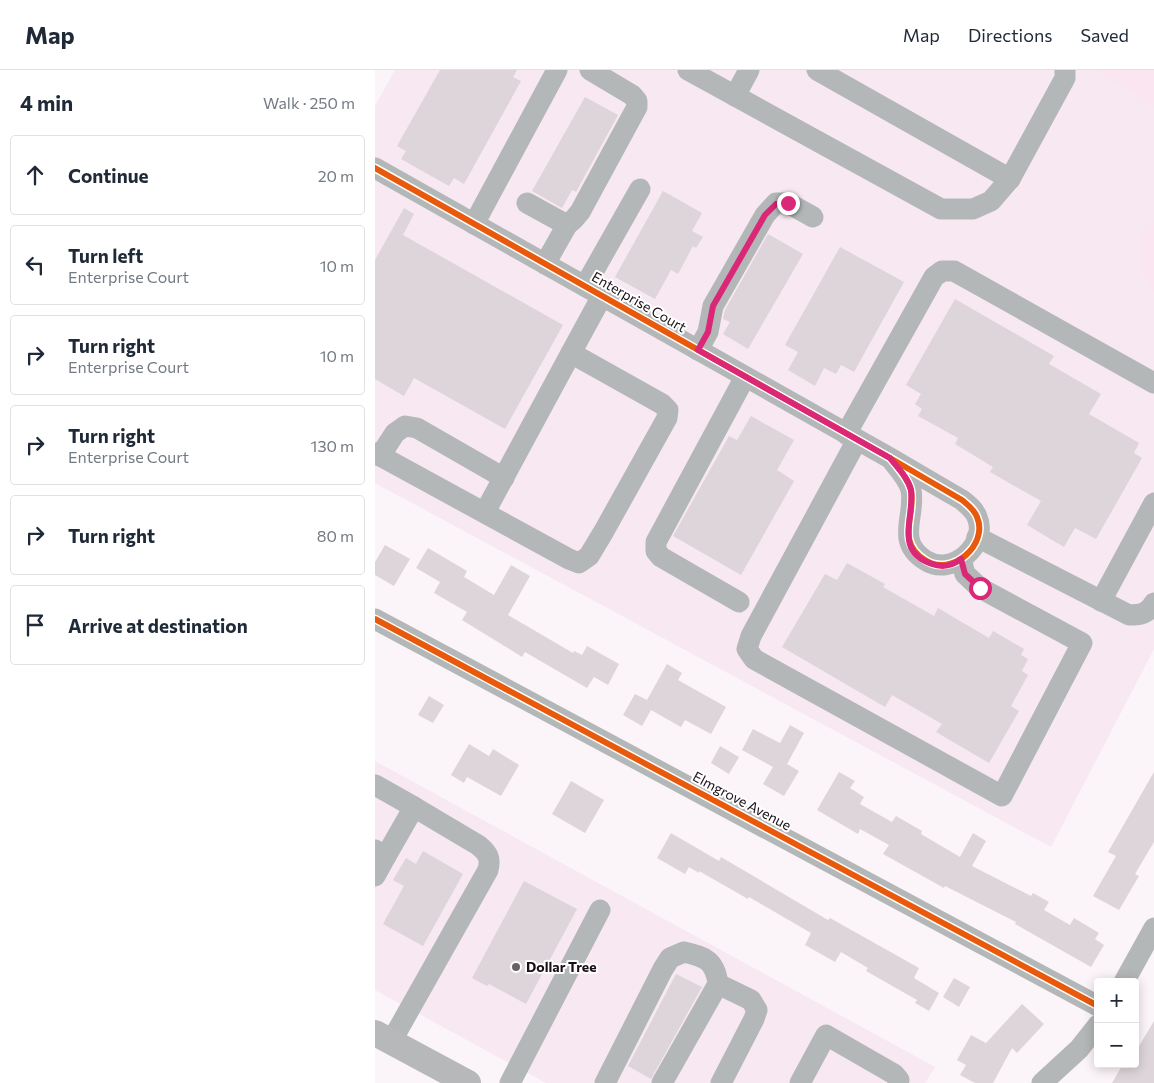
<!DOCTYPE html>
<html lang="en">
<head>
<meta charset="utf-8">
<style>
	body { margin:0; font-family:Commissioner,sans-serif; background:#f6f6f7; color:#1f2937 }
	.controls { position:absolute; right:15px; bottom:15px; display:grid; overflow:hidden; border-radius:5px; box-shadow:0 2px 12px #0003 }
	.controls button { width:45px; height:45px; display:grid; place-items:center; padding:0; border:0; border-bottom:1px solid #e0e1e3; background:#fff; color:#1f2937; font:25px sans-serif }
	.stop { position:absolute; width:15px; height:15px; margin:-11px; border:4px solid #db2777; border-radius:50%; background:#fff }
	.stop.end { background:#db2777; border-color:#fff; box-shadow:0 1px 5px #0008 }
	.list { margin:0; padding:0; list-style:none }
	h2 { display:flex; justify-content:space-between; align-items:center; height:65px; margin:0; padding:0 20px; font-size:21px }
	h2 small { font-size:16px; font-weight:400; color:#747a83 }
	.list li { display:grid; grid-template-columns:32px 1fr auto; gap:15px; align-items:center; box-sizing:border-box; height:80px; margin:0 10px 10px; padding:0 10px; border:1px solid #e0e1e3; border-radius:5px }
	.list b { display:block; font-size:19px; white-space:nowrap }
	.list p { margin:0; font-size:16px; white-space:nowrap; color:#747a83 }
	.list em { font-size:16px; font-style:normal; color:#747a83 }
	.icon { flex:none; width:28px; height:28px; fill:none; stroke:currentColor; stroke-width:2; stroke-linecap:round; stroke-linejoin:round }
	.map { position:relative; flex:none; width:779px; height:1013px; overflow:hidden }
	header { display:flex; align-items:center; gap:30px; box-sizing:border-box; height:70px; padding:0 25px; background:#fff; border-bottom:1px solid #e0e1e3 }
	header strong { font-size:24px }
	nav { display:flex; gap:28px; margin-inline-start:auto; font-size:18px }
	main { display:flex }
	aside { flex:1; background:#fff }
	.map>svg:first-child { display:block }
	.built { fill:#f7e8f2 }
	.green { fill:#fae5f1 }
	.building { fill:#ddd5da }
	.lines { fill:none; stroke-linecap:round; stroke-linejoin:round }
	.minor { stroke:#b3b7b7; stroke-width:21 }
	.major { stroke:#b7b8ba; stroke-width:26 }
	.cycleway-casing { stroke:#fff; stroke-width:9 }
	.cycleway { stroke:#e8590c; stroke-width:6 }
	.route { stroke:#db2777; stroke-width:6 }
	.poi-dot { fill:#696065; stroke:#fff; stroke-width:2 }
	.labels { text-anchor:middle; stroke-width:4; stroke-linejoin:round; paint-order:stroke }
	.street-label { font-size:14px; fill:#1a1016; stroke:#fff }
	.poi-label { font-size:14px; font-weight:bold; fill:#1a1016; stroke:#fff; text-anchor:start }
</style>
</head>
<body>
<header>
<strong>Map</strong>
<nav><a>Map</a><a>Directions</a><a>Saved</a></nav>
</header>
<main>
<aside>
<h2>4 min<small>Walk · 250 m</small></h2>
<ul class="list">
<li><svg class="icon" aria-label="ahead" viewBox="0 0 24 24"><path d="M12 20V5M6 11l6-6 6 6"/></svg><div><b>Continue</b></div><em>20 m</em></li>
<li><svg class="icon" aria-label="left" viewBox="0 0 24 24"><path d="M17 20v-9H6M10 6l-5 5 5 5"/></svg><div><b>Turn left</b><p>Enterprise Court</p></div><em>10 m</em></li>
<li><svg class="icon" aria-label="right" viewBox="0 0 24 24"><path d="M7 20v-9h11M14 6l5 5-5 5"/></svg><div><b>Turn right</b><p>Enterprise Court</p></div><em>10 m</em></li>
<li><svg class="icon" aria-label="right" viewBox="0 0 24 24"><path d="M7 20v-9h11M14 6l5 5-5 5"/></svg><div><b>Turn right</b><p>Enterprise Court</p></div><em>130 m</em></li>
<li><svg class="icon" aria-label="right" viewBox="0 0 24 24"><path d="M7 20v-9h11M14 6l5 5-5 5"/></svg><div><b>Turn right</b></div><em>80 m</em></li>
<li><svg class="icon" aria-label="arrive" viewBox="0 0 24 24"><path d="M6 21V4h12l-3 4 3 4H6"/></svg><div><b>Arrive at destination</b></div></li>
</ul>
</aside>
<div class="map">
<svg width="779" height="1013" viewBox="0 0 779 1013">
	<rect width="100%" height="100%" fill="#fbf4f8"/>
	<g class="built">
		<path d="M20,0h717l42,24v555l-103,198 -676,-364v-377z"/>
		<path d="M0,691l560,306 -10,16h-379l-171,-93z"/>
	</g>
	<g class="green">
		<path d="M721,0h58v36z"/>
		<path d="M779,153v69l-14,-24 3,-38z"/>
	</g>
	<g class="building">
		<path d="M65,0h77l-4,7 8,4 -57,103 -10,-6 -5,8 -48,-27 5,-8 -9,-5z"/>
		<path d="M210,27l33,18 -42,77 -4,-2 -10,18 -30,-17z"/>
		<path d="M288,121l39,22 -10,18 11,6 -7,11 -3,-2 -15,28 -7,-4 -16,29 -40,-22z"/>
		<path d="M29,138l10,6 -11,21 160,90 -58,104 -91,-51 -10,18 -29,-17v-119z"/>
		<path d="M393,164l35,20 -55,95 -25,-15 7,-12 -7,-3 2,-9z"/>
		<path d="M465,177l64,35 -50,90 -13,-7 -5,9 -12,-6 -9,18 -27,-16 10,-18 -13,-7z"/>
		<path d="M580,229l99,57 -5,8 52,30 -12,20 50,29 -5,10 8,5 -46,81 -21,-11 -11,19 -37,-22 14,-24 -51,-29 3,-5 -38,-23 3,-6 -40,-22 4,-7 -7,-5 6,-10 -15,-9z"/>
		<path d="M376,346l43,24 -17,30 17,11 -53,94 -68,-39 56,-100 8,4z"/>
		<path d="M10,475l25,14 -16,27 -19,-11v-13z"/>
		<path d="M53,478l39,23 -3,6 30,18 17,-30 19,11 -22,39 65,38 1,-2 8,4 5,-9 32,18 -11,21 -14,-8 -7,11 -62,-36 -3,5 -60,-37 5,-8 -33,-19 6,-11 -24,-14z"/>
		<path d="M472,493l38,21 -2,3 51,29 4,-8 51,30 4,-7 31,18 -3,6 7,4 -6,12 6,4 -17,31 8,5 -30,52 -53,-31 6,-8 -50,-29 -7,12 -103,-60 43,-73 12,6z"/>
		<path d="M292,594l15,9 -4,7 48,27 -15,27 -26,-14 -4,7 -30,-17 -9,16 -19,-11 12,-21 12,6z"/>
		<path d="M54,626l15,9 -11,18 -15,-8z"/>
		<path d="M415,655l14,8 -17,31 12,7 -15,25 -21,-12 10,-17 -31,-17 11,-21 27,14z"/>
		<path d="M94,674l20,12 4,-7 26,16 -18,31 -34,-19 -3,6 -13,-8z"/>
		<path d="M345,676l19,11 -10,17 -18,-11z"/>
		<path d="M464,702l16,9 -5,7 14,9 -4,7 32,18 4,-6 26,15 -1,3 39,23 13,-24 13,8 -14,25 59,30 2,-3 16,9 -5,8 26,15 4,-7 25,15 -4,6 9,6 -13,22 -76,-43 1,-2 -71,-36 -1,2 -61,-34 6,-9 -29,-16 -2,5 -41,-24z"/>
		<path d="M779,702v70l-19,32 4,2 -20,34 -26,-14 23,-40 -8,-4z"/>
		<path d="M196,711l33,19 -19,33 -33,-19z"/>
		<path d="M296,763l48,28 2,-4 107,63 2,-2 89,50 -5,10 25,15 -10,18 -14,-8 2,-3 -51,-29 2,-3 -27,-16 -6,10 -30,-17 6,-12 -62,-36 -1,2 -49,-28v2l-10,-6 -4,7 -28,-16z"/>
		<path d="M48,781l40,23 -40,72 -40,-22 21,-38 -11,-6 13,-22 10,6z"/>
		<path d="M149,811l53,28 -51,95 -37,-20 -2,2 -15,-8z"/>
		<path d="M301,904l26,13 -51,92 -23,-13z"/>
		<path d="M579,908l16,9 -11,20 -16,-10z"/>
		<path d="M647,934l22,20 -27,29 -5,-5 -19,35h-18l-15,-8 6,-10 -9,-5 14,-25 15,8z"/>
		<path d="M779,951v62h-42l11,-19h12v-11z"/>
	</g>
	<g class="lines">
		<g class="minor">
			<path d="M313,0l253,139h32l18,-8 19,-22 55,-101v-8"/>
			<path d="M442,0l193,109"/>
			<path d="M360,26l14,-26"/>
			<path d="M0,98l515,290 72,42c6,5 12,9 15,17 12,27 -25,61 -52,43 -30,-19 -9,-44 -14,-70 -3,-12 -13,-22 -21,-32"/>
			<path d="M152,133l40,22 -22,39"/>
			<path d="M99,154l83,-154"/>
			<path d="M192,155l7,-6 6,-7 57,-105v-6l-5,-6 -42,-25"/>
			<path d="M210,216l55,-97"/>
			<path d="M323,280l10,-18 5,-26 52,-91 11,-12h12l25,14"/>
			<path d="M196,283l31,-57"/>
			<path d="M471,364l88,-157 8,-6h12l200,112"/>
			<path d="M482,370l-106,196 -4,13 7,10 248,137 80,-153 -102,-55 -15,-14 -4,-15"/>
			<path d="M0,383l194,106 10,4 10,-7 15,-25 63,-113 1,-8 -6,-6 -91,-51 -86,159"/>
			<path d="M5,386l15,-23 10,-7 12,2 87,50"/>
			<path d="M602,467l152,78c11,0 19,-1 25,-12"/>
			<path d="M726,531l53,-98"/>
			<path d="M364,532l-78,-45 -5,-6v-9l89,-165"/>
			<path d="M0,549l723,387"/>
			<path d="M0,715l39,22"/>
			<path d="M11,786l28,-49 64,38c10,8 13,13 10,25l-97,172"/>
			<path d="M0,806l11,-20 -11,-6"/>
			<path d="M749,912l30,-54"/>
			<path d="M343,914l33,16 6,10 -3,9 -33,64"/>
			<path d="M135,1013l90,-173"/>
			<path d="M230,1013l58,-114 7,-11 14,-6c21,5 31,8 34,32l-56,99"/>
			<path d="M425,1013l26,-48 68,39 5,6 -1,3"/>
			<path d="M667,1013l37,-34 19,-24"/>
		</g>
		<path class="major" d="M0,963l93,50"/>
		<defs>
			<g id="cycleway">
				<path d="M0,98l515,290 72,42c6,5 12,9 15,17 12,27 -25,61 -52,43 -30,-19 -9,-44 -14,-70 -3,-12 -13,-22 -21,-32"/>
				<path d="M0,549l723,387"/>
			</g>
		</defs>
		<use href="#cycleway" class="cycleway-casing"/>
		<use href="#cycleway" class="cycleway"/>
	</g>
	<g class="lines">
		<path class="route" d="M413,133l-12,1 -11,11 -52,91 -5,26 -10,18 192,108c8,10 18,20 21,32 4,27 -18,61 21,74 11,4 20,2 29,-5l4,15 15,14"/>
	</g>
	<circle class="poi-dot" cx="141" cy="897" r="5"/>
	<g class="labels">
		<g class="street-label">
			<text transform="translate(264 232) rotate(30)" y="5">Enterprise Court</text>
			<text transform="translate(367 731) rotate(28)" y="5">Elmgrove Avenue</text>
		</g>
		<g class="poi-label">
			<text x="151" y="902">Dollar Tree</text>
		</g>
	</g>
</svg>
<div class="controls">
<button>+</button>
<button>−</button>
</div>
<div class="stop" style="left:605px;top:518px"></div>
<div class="stop end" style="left:413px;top:133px"></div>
</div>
</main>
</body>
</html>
